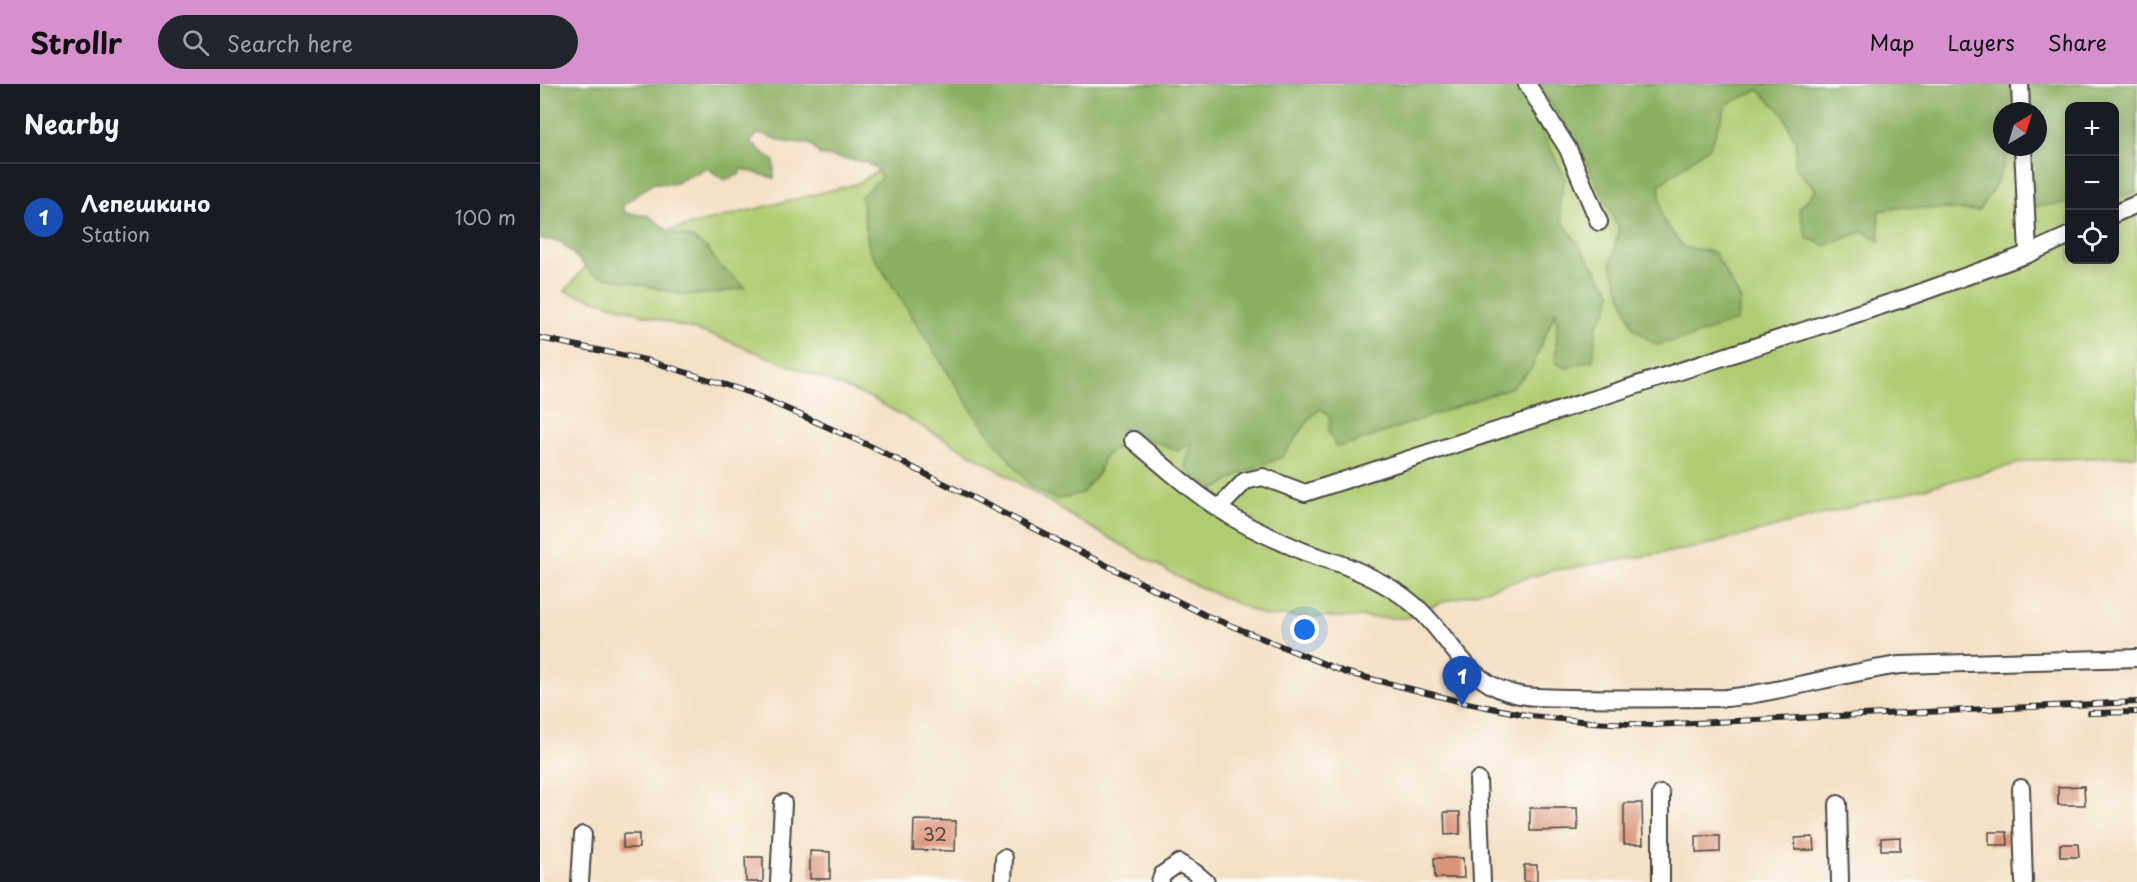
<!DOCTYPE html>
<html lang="en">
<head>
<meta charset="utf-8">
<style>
	body { margin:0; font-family:"Playpen Sans",sans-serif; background:#20242c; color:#f1f3f6 }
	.controls { position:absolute; right:18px; top:18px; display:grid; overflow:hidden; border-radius:12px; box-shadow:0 3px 15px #0003 }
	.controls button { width:54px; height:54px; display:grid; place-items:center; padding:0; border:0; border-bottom:2px solid #363941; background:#171b24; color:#f1f3f6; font:30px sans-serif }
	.compass { position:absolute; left:1453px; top:18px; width:54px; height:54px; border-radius:50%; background:#171b24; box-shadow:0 3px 15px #0003; rotate:38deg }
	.you { position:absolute; left:765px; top:546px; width:21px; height:21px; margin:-15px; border:4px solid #fff; border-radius:50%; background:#1a73e8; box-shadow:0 0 0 9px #1a73e833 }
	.badge { display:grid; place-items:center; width:39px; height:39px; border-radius:50%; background:#d690ce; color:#fff; font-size:20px; font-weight:700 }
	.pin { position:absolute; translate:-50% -50px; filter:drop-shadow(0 2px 3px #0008) }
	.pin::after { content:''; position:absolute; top:32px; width:21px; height:18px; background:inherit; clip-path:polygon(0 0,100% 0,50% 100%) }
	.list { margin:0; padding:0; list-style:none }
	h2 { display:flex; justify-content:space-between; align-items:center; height:78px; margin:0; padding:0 24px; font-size:26px }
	h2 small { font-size:20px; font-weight:400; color:#9ea1a6 }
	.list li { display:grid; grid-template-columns:39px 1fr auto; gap:18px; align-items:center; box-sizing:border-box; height:108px; padding:0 24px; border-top:2px solid #363941 }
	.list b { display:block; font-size:22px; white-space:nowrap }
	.list p { margin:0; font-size:20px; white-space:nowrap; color:#9ea1a6 }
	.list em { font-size:20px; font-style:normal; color:#9ea1a6 }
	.icon { flex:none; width:33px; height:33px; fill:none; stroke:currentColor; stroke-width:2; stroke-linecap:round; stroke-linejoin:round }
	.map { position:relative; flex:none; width:1597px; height:798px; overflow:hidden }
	header { display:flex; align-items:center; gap:36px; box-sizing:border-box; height:84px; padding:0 30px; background:#d690ce; color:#111 }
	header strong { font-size:28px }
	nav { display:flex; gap:33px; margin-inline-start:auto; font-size:21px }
	.search { width:420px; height:54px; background:#20242c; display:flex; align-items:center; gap:15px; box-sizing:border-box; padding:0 21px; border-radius:33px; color:#9ea1a6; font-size:22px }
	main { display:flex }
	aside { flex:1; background:#171b24 }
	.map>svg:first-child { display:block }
	.green { fill:#b0cc72; stroke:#6e7c4e; stroke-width:1.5; fill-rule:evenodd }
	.forest { fill:#8cb064; stroke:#5c6e48; stroke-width:1.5 }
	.building { fill:#da9479 }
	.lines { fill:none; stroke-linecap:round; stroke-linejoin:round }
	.minor-casing { stroke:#494642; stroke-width:20 }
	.minor { stroke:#fff; stroke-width:16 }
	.rail-casing { stroke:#2b2b2b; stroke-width:6 }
	.rail { stroke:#fdfcf7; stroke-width:4; stroke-dasharray:11; stroke-linecap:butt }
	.labels { text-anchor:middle; stroke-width:6; stroke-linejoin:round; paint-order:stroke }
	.number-label { font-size:18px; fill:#57453e }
</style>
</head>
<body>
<header>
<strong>Strollr</strong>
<div class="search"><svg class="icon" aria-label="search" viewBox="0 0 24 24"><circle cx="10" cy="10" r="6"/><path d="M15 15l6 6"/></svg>Search here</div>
<nav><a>Map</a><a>Layers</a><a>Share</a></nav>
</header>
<main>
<aside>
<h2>Nearby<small></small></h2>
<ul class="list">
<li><span class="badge" style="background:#1a4fb4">1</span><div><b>Лепешкино</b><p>Station</p></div><em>100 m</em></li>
</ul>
</aside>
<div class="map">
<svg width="1597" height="798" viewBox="0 0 1597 798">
	<rect width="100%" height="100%" fill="#fdfcf7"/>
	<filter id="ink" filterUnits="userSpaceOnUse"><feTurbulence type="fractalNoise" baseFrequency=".0167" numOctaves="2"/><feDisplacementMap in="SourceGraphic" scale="12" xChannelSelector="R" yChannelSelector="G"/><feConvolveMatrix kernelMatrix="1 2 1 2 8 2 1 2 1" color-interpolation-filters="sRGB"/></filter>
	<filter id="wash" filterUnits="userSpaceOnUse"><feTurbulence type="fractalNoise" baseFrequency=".008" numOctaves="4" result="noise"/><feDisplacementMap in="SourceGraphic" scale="24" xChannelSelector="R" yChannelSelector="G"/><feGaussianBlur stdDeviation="1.35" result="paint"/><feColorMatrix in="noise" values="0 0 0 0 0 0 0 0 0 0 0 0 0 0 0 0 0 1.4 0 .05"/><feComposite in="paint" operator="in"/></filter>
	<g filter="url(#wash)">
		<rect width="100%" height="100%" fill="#f4e0c5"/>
		<path class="green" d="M464,0h1133v372l-105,4 -337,88 -144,23 -114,33 -30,14 -142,-2 -81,-36 -101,-57 -98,-61 -114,-64 -153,-61 -153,-46 37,-44 254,-63 101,-60zM1530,22h44v154h-44zM1462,27h36v36h-36z"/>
		<g class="forest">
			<path d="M0,0h979l46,94 -6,27 3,16 49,71 -3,15 -12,20 -3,33 -26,8 -12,-5 2,-33 -1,-20 -25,59 -19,18 -158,56 -18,4 -7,-15 1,-14 -9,-9 -9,7 -30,41 -40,16 -31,19 -26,-25 7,-24 -15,8 -53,-23 -5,17 -15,12 -6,17 -16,19 -26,7 -27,-15 -54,-70 -106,-166 -8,-53 20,-18 -5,-10 -11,-6 -45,-7 -10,-11 -25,-2 -26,-9 -9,9 24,19v17l-32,-9 -3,6 -15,5 -17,-12 -34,16 -19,-1 -31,22 2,8 24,3 23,17 20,5 16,11 11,16 26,22 -26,6 -33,2 -93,-21 -33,-33 -20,-2z"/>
			<path d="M998,0h473v27h-9v36h8l-12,33 -19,31 -74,-4 -27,4 2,30 -17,-10 -37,15 -19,-8 -8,-29 17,-19 -21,-23 1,-23 -13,-31 -25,-23 -31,14 -17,42 -51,39 3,33 21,29 31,5 27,48 -5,21 -45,16 -35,8 -23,-17 -22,-64 8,-35 -42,-86z"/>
			<path d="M1486,0h111v107l-22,7 -1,-92h-44l-1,97 -36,4 -4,-60h9v-36h-11z"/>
		</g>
		<g id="blocks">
			<g class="building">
				<path d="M1544,702l1,19h-27v-18z"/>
				<path d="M1084,719h18l1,41h-19z"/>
				<path d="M990,724h47l1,22 -48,1z"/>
				<path d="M904,728h16v22l-15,1z"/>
				<path d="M374,736l42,1 -1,30 -42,-1z"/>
				<path d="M1449,748h18l1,13h-19z"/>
				<rect x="83" y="750" width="16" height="14"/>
				<path d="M1156,752h24v16l-24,1z"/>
				<path d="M1273,753l1,13h-19v-12z"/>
				<path d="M1360,753v13h-19v-12z"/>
				<path d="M1520,760h18l1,13h-19z"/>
				<path d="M270,767l20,1v27h-20z"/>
				<path d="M205,773h18v25h-17z"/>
				<path d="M894,774h29l1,20h-29z"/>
				<rect x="984" y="781" width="13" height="17"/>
			</g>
		</g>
	</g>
	<g filter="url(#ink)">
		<use href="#blocks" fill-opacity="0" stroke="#494642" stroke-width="1.5"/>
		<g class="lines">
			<defs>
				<g id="minor">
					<path d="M987,0l41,65 31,73"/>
					<path d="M1480,0l1,27"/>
					<path d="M1483,63l5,107"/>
					<path d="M1574,130l23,-10"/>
					<path d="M593,356c31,26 61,54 96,75 21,14 46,24 69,34 14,7 29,10 43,15 25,10 51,22 72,40 34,27 50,75 95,88 21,7 45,5 67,6 50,1 101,0 151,0 58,-6 115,-25 174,-33l237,-7"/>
					<path d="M679,424l26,-27 18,-4 42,16 603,-196 120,-43 42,-19"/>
					<path d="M938,696l4,102"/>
					<path d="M1481,704l3,94"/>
					<path d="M1121,710v88"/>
					<path d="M1298,720l2,78"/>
					<path d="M40,798l3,-47"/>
					<path d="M239,798l4,-79"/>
					<path d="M463,798l1,-24"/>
					<path d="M620,798l3,-8 16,-11 15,9 12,10"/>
				</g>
			</defs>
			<use href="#minor" class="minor-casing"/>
			<use href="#minor" class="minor"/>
			<defs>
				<g id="rail">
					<path d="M0,254l110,23 101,32 119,53 335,169 139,57 118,30 69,14 60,6 61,3 485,-23"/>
					<path d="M1550,629l47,-1"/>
				</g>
			</defs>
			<use href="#rail" class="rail-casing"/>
			<use href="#rail" class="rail"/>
		</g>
	</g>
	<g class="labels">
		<g class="number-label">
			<text x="395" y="757">32</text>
		</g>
	</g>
</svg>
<div class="controls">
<button>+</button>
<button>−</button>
<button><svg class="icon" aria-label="locate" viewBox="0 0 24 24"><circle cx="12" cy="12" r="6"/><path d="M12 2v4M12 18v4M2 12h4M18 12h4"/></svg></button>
</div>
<svg class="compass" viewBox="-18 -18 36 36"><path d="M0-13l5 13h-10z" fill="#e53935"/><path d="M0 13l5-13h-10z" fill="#9ea1a6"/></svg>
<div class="you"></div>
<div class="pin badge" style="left:922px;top:622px;background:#1a4fb4">1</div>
</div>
</main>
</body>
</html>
